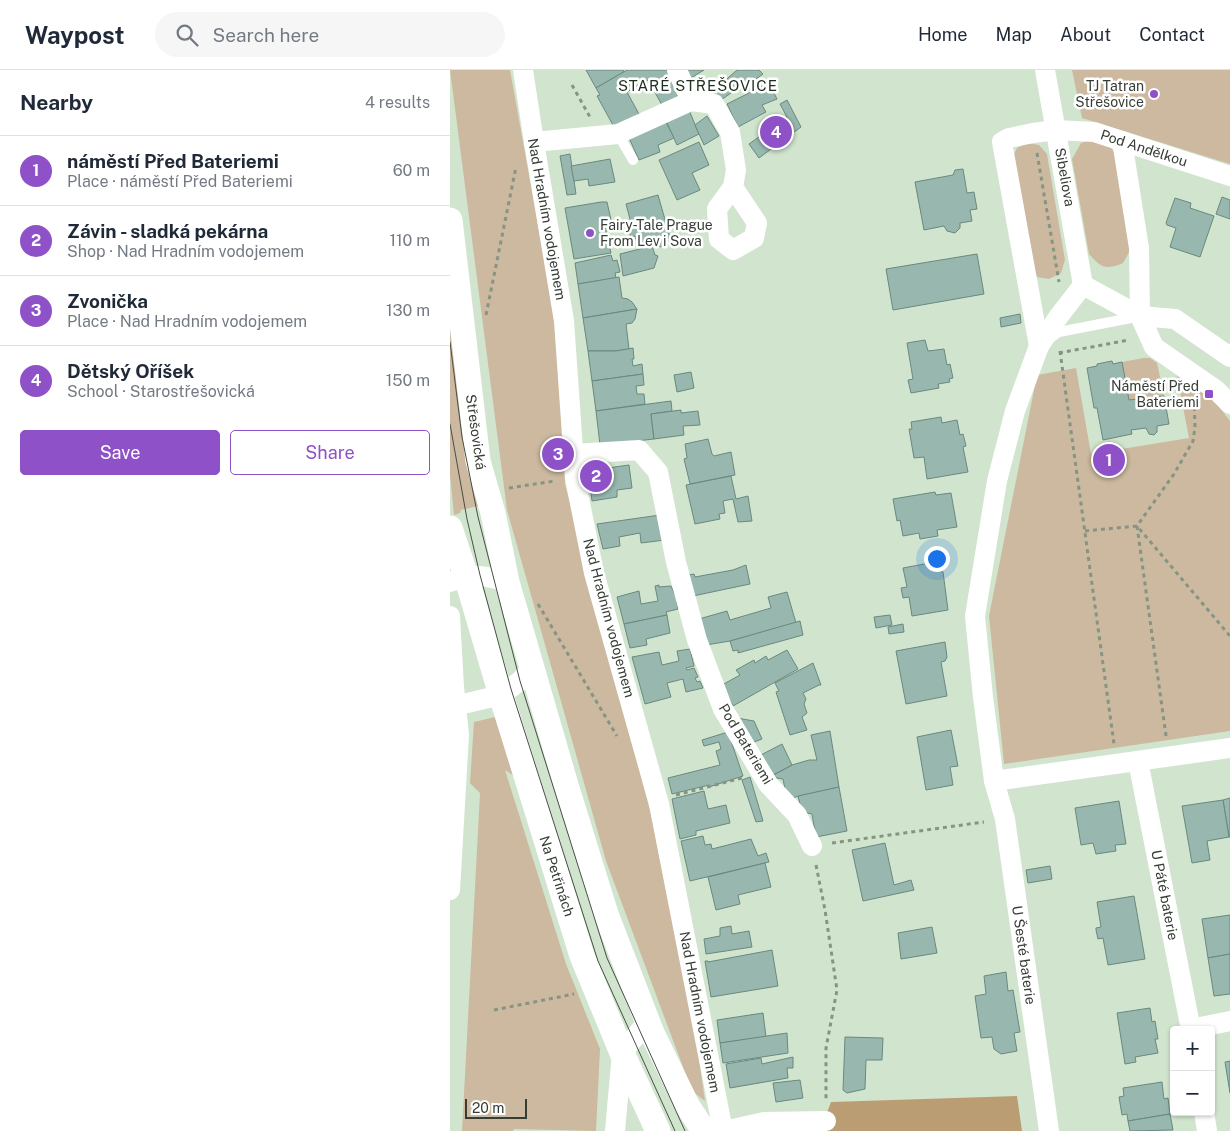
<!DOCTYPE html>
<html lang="en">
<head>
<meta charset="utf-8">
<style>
	body { margin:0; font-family:"Public Sans",sans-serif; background:#f6f6f7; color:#1f2937 }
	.controls { position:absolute; right:15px; bottom:15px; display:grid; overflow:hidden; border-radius:5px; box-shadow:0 1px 4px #0004 }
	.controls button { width:45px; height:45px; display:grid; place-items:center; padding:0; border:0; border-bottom:1px solid #e0e1e3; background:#fff; color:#1f2937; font:25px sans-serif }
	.scale { position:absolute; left:15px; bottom:12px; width:62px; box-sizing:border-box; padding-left:5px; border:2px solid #353d34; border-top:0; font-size:14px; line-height:18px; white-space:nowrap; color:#353d34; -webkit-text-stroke:4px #fff; paint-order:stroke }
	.you { position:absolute; left:486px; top:488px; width:18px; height:18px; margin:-12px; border:4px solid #fff; border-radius:50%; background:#1a73e8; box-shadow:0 0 0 8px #1a73e833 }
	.badge { display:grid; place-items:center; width:32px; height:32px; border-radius:50%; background:#8f51c7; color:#fff; font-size:16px; font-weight:700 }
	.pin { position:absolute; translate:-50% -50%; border:2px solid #fff; box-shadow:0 1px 5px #0006 }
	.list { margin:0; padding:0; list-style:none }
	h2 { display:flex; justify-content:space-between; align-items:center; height:65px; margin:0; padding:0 20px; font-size:21px }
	h2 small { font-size:16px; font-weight:400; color:#747a83 }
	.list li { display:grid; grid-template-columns:32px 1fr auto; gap:15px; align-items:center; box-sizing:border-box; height:70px; padding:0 20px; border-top:1px solid #e0e1e3 }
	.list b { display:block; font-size:19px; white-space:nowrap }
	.list p { margin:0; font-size:16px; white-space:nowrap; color:#747a83 }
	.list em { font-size:16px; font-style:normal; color:#747a83 }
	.actions { display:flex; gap:10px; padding:15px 20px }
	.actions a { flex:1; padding:11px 0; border:1px solid #8f51c7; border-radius:5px; text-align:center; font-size:18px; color:#8f51c7 }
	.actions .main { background:#8f51c7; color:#fff }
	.icon { flex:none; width:28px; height:28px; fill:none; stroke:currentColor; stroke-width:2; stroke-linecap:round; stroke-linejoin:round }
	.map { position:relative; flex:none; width:780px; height:1061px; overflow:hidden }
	header { display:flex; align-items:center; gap:30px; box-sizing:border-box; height:70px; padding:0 25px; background:#fff; border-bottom:1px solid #e0e1e3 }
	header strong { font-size:24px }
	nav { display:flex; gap:28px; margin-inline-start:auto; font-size:18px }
	.search { width:350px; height:45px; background:#f6f6f7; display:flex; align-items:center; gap:12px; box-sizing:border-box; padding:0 18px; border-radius:28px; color:#747a83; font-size:19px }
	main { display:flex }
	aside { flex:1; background:#fff }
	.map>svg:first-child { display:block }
	.green { fill:#ccb99f }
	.forest { fill:#ba9d73 }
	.building { fill:#98b8af; stroke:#69887f }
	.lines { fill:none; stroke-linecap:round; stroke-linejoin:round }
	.path { stroke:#869484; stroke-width:3; stroke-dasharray:4 4; stroke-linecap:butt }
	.service { stroke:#fff; stroke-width:10 }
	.minor { stroke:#fff; stroke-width:20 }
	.tertiary { stroke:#fff; stroke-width:25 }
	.tram { stroke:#464f45; stroke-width:1 }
	.poi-dot { fill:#8f51c7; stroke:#fff; stroke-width:2 }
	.labels { text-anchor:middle; stroke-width:5; stroke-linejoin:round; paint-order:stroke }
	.poi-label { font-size:14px; fill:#353d34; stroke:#fff; text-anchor:end }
	.street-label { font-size:14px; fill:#353d34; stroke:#fff }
	.neighbourhood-label { font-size:15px; letter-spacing:1px; fill:#20301f; stroke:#fff }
</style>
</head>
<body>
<header>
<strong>Waypost</strong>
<div class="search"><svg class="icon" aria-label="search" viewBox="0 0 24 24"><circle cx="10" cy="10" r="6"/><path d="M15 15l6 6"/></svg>Search here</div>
<nav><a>Home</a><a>Map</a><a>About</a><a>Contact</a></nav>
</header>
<main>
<aside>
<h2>Nearby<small>4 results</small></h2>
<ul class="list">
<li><span class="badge">1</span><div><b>náměstí Před Bateriemi</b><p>Place · náměstí Před Bateriemi</p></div><em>60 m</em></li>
<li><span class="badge">2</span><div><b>Závin - sladká pekárna</b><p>Shop · Nad Hradním vodojemem</p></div><em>110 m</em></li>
<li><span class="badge">3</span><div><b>Zvonička</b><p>Place · Nad Hradním vodojemem</p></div><em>130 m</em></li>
<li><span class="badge">4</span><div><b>Dětský Oříšek</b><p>School · Starostřešovická</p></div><em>150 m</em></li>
</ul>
<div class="actions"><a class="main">Save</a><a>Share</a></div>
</aside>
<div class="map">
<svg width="780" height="1061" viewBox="0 0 780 1061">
	<rect width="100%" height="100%" fill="#d1e5ce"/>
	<g class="green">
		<path d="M0,0h60l50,276 5,138 86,330 46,231 8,56 -13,-10 -86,-230 -99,-351z"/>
		<path d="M622,0h158v94l-148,-46z"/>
		<path d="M644,69l12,3 10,12 16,93 -9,16c-17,7 -22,5 -34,-9l-17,-95 9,-16z"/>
		<path d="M577,73l12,2 8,9 18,106 -4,13 -12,6 -12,-2 -8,-12 -19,-102 7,-15z"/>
		<path d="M0,239l28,197 -17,4 -1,3 -6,2 -4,-40z"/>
		<path d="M694,288h6l7,5 7,33 -35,4 -7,-38z"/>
		<path d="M626,298l15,86 98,-16 -12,-62 37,24 16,21v310l-226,33 -15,-148 48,-241z"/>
		<path d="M45,647l19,59 -9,-6 61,194 34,85 -4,82 -82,-2 -1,2h-51l18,-338 -10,-10 4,-61z"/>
	</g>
	<path class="forest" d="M567,1026l5,35h-202l11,-29z"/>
	<g class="building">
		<path d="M136,0h37l1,2 -28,16z"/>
		<path d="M177,0h42l11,19 -4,10 -14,6 -14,-25 -21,12 13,24 -26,11 -17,-31 3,-1 -4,-7z"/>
		<path d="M237,0h17l-13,8z"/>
		<path d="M287,0h22l4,4 -7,5 -2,-2 -33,23 -8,-9z"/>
		<path d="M319,13l8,16 -15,6 4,7 -28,15 -11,-23z"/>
		<path d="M337,30l14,27 -42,31 -10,-14 38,-27 -7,-13z"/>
		<path d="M239,40l10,24 -22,11 -11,-24z"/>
		<path d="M257,46l12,20 -15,9 -9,-20z"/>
		<path d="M216,52l8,16 -16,7 2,7 -21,8 -10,-22z"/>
		<path d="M249,72l10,23 -17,8 8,17 -23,10 -18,-40z"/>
		<path d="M120,84l6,40 -9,1 -7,-39z"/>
		<path d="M160,89l5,23 -26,4 -1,-7 -14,2 -3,-15z"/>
		<path d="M513,99l4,24 7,-1 3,17 -7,1 2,11 -12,2v5l-5,5 -8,-2 -3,-5 -20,4 -9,-48 38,-7 2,-5z"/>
		<path d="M208,125l12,42 -4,2 1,2 -2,4 -5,2 -4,-3 -1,-2 -17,4 -3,-10 -4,2 -4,-14 4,-1 -5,-19z"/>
		<path d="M772,127l8,3v19l-14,-5z"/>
		<path d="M725,128l16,5 -1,5 24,8 -14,41 -30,-10 6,-19 -9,-3 -1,-2z"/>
		<path d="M151,132h6l5,22 -7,2 6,27 -37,6 -9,-51z"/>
		<path d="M202,176l3,9 3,1 -4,12 -31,8 -3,-22z"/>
		<path d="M527,184l7,40 -91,16 -7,-41z"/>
		<path d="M161,185l2,6 4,-1 3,12 -5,1 1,5 -38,6 -3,-21z"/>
		<path d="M169,207l3,21 6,1 4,3 5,7 -54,9 -5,-34z"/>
		<path d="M187,239l-2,10 -3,4 -6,1 3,25 -13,2h-28l-5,-33z"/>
		<path d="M570,244l1,9 -20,4 -1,-9z"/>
		<path d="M475,270l3,11 16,-2 3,16 3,-1 3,14 -4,1 1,3 -12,2 1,4 -28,5 -3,-13 5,-1 -6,-36z"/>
		<path d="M183,278l1,11h-2l1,7 9,-2 1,10 -51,7 -4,-30h28z"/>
		<path d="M662,291l1,3 9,-2 7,38 35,-4 5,28 -12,2v6l-3,3 -5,-1 -3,-6 -15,2 1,4 -29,6 -6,-32h-3l-7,-40 10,-2v-2z"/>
		<path d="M241,302l3,16 -17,4 -3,-17z"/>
		<path d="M193,304l1,11 -8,1 1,8h7l1,10 -49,7 -4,-30z"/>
		<path d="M221,331l1,10 -21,3 3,25 -54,6 -4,-34z"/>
		<path d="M231,340v3l17,-2 2,14 -17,1 1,9 -30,4 -3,-25z"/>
		<path d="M491,347l1,6 15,-3 3,15 3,-1 3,12 -3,1 5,25 -41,7 -3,-22 -10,1 -5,-29h3l-1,-7z"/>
		<path d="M258,369l4,15 2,2 17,-4 4,23 -45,9 -6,-25 3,-1 -2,-14z"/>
		<path d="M112,378l1,10 -10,1v-9z"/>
		<path d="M179,395l3,23 -15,2v7l-25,4 -3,-24 1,-5 4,-2z"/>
		<path d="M281,406l5,23 12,-3 4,25 -14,1 -5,-23 -10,2 2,12 -6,1 1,5 -25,5 -9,-39z"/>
		<path d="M485,422l1,3 15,-2 6,34 -20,3 1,6 -18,3 -1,-6 -16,3 -3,-16 -3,1 -4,-22z"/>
		<path d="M210,445l5,25 -24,3 -1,-10 -21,4 1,9 -17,3 -6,-25z"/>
		<path d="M490,491l2,11h1l5,38 -36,6 -3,-19 -6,1 -2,-10 6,-1 -4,-19z"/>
		<path d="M296,495l4,19 -57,12 -5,-21 6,-1 1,3 38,-7z"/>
		<path d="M209,515v2l12,-1 5,11 2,12 -12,3 1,3 -43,9 -7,-27 22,-6 2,13 17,-3 -3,-15z"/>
		<path d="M337,522l9,31 -66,18 -24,4 -7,-26 28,-8 3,9 41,-12 -3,-11z"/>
		<path d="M217,545l3,18 -24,6 1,6 -17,3 -6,-24z"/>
		<path d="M440,545l2,10 -16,3 -2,-11z"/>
		<path d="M350,551l3,14 -65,18v-3l-5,1 -3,-10z"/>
		<path d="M453,554l1,8 -15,2 -1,-7z"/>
		<path d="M495,572l2,15 -2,4 -4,1 6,34 -41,8 -10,-53z"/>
		<path d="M240,579l4,17 -8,2 1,2 7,-2 4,9 -3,1 2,4 3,-1 3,7 -17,4 -3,-13 -16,4 4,14 -26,7 -13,-47 27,-5 3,13 17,-4 -2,-10z"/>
		<path d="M337,580l11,19 -65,37 -11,-21 18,-10 -4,-5 18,-10 1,3 11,-7 2,4z"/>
		<path d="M363,593l8,22h-2l-16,8 3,6 -2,5 3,9 -5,4 5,13 -17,5 -14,-43 3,-1 -4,-8z"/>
		<path d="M287,648l17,3 8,18 -13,5z"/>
		<path d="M501,660l7,36 -8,1 3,18 -27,5 -9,-53z"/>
		<path d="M380,661l9,56 -52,12 -4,-20 -13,-2 22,-12 17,-5h8l-6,-25z"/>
		<path d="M278,662l15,44 -34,11v-2l-37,9 -4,-16 52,-13 -4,-14 5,-2 -2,-7 -15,4 -2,-6z"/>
		<path d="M332,674l10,21 -21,11 -14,-19z"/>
		<path d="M300,707l13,44 -7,1 -14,-42z"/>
		<path d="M389,717l8,44 -31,6 -4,-23 -10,-2 -4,-16z"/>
		<path d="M254,721l4,18 18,-4 4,18 -34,8v4l-16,4 -8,-40z"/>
		<path d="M780,728v39h-1l-6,-37z"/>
		<path d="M773,730l6,37 -22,4 3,19 -18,3 -10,-57z"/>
		<path d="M669,731l7,43 -11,1 1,6 -20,3 -3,-11 -12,2 -6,-37z"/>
		<path d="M253,766l2,9 6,-1 1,5 39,-10 7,17 8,-3 3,9 -79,19 -9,-40z"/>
		<path d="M435,773l9,42 17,-5 3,10 -51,11 -11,-51z"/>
		<path d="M315,793l6,24 -33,8 2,9 -24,6 -8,-33z"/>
		<path d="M600,796l2,13 -24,4 -2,-13z"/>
		<path d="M684,826l11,63 -37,6 -5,-27 -5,1 -2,-9v-2l5,-1 -4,-25z"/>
		<path d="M780,845v39l-22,4 -6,-39z"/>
		<path d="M281,856l1,8 17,-3 3,16 -46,7 -2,-15 16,-3v-8z"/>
		<path d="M482,857l5,26 -36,6 -3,-26z"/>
		<path d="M322,880l6,36 -67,11 -6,-36h3v1z"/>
		<path d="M780,884v40l-16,2 -6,-38z"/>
		<path d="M556,902l2,19 5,-1 7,42 -6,1 3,18 -16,3 -7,-5 -2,-12 -11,1 -6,-42 11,-2 -2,-18z"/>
		<path d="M700,938l2,14 3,-1 3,18h-3l3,14 -23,4 1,5 -11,2 -8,-51z"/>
		<path d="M313,943l3,24 -46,6 -3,-23z"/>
		<path d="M337,963l1,20 -65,10 -3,-20z"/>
		<path d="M395,967l38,1 -1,22h-16l-1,29 -18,4 -4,-3z"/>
		<path d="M343,987v11h-6l1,10 -58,10 -4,-24 35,-6 1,6z"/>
		<path d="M780,991v32l-5,-31z"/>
		<path d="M350,1010l3,18 -27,4 -3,-19z"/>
		<path d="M712,1012l2,17 4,-1 2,16 -42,7 -1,-7 -5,1 -3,-18 5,-1 -1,-8z"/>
		<path d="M720,1044l3,16 -43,1 -2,-10z"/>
	</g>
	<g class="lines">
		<g class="path">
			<path d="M122,15l18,32"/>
			<path d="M587,83l22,129"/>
			<path d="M36,245l30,-148"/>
			<path d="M610,281l54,393"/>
			<path d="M609,283l70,-13"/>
			<path d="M59,418l46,-7"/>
			<path d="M635,461l52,-5 93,110"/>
			<path d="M88,534l79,132"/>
			<path d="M716,666l-29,-210 37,-52 19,-33 2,-14 -1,-28"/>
			<path d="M226,725l66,-17"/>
			<path d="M382,773l152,-21"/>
			<path d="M366,795l9,45 12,80 -11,58v53"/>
			<path d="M44,940l80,-16"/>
		</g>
		<g class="service">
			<path d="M168,64l15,26"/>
			<path d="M599,269l10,-7 77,-15"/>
		</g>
		<g class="minor">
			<path d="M73,0l11,72 30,179 11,157 19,95 65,231 64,327"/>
			<path d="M227,0l14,31 23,3 16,28 6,38 -3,17 -16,22 2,30 14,11 21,-12 3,-15 -24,-36"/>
			<path d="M595,0l38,215"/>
			<path d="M672,71l17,107 1,68 14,31 62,43 14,14"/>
			<path d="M84,72l84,-8 73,-33"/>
			<path d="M633,215l57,31 35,3 55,38"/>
			<path d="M589,276l-37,-204 7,-4 24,-5 23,-3 38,2 136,44"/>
			<path d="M123,384l66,-4 19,22 18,90 21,78 26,69 45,75 29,31 15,31"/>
			<path d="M0,512c24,-9 33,-7 57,0"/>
			<path d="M0,546l4,71 5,48 -9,155"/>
			<path d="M0,637l51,-12 19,-14 13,-13"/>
			<path d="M688,691l53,269"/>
			<path d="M544,711l236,-33"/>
			<path d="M741,959l39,-8"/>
			<path d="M754,1042l3,19"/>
			<path d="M165,1061l7,-78 25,-31"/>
			<path d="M274,1061l40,-9 62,-1"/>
			<path d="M599,1061l-44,-312 -11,-38 -11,-84 -8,-81 22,-135 18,-70 24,-65 20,-30 24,-31"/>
		</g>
		<g class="tertiary">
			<path d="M0,150l28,241 15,52 14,69 59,203 40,129 46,119 35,72 17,26"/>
			<path d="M0,458l16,48 35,119 81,261 40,97 36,78"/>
		</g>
		<g class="tram">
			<path d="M0,272l12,95 16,80 42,164 87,277 78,173"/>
			<path d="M0,354l17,95 13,56 31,114 87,272 77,170"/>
		</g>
	</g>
	<g class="poi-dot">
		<circle cx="704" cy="24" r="5"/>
		<circle cx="140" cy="163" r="5"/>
		<rect x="754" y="319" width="10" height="10" rx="2.5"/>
	</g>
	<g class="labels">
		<g class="poi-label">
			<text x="694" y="21">TJ Tatran<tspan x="694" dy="16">Střešovice</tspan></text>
			<text x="150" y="160" text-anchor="start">Fairy-Tale Prague<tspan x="150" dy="16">From Lev i Sova</tspan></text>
			<text x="749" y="321">Náměstí Před<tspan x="749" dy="16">Bateriemi</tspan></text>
		</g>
		<g class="street-label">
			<text transform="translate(694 78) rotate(18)" y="5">Pod Andělkou</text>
			<text transform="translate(615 107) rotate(80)" y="5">Sibeliova</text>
			<text transform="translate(97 149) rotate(80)" y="5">Nad Hradním vodojemem</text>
			<text transform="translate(26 362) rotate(82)" y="5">Střešovická</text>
			<text transform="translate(159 548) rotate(75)" y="5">Nad Hradním vodojemem</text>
			<text transform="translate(296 674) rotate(59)" y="5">Pod Bateriemi</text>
			<text transform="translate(107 806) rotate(72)" y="5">Na Petřinách</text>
			<text transform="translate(715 825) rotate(79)" y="5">U Páté baterie</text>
			<text transform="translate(574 885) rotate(82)" y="5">U Šesté baterie</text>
			<text transform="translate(250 942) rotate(79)" y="5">Nad Hradním vodojemem</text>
		</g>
		<g class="neighbourhood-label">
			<text x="248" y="21">STARÉ STŘEŠOVICE</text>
		</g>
	</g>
</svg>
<div class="controls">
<button>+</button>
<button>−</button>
</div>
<div class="scale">20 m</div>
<div class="you"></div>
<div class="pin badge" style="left:659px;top:390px">1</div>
<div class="pin badge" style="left:146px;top:406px">2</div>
<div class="pin badge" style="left:108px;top:384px">3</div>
<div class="pin badge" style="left:326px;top:62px">4</div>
</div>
</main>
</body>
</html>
